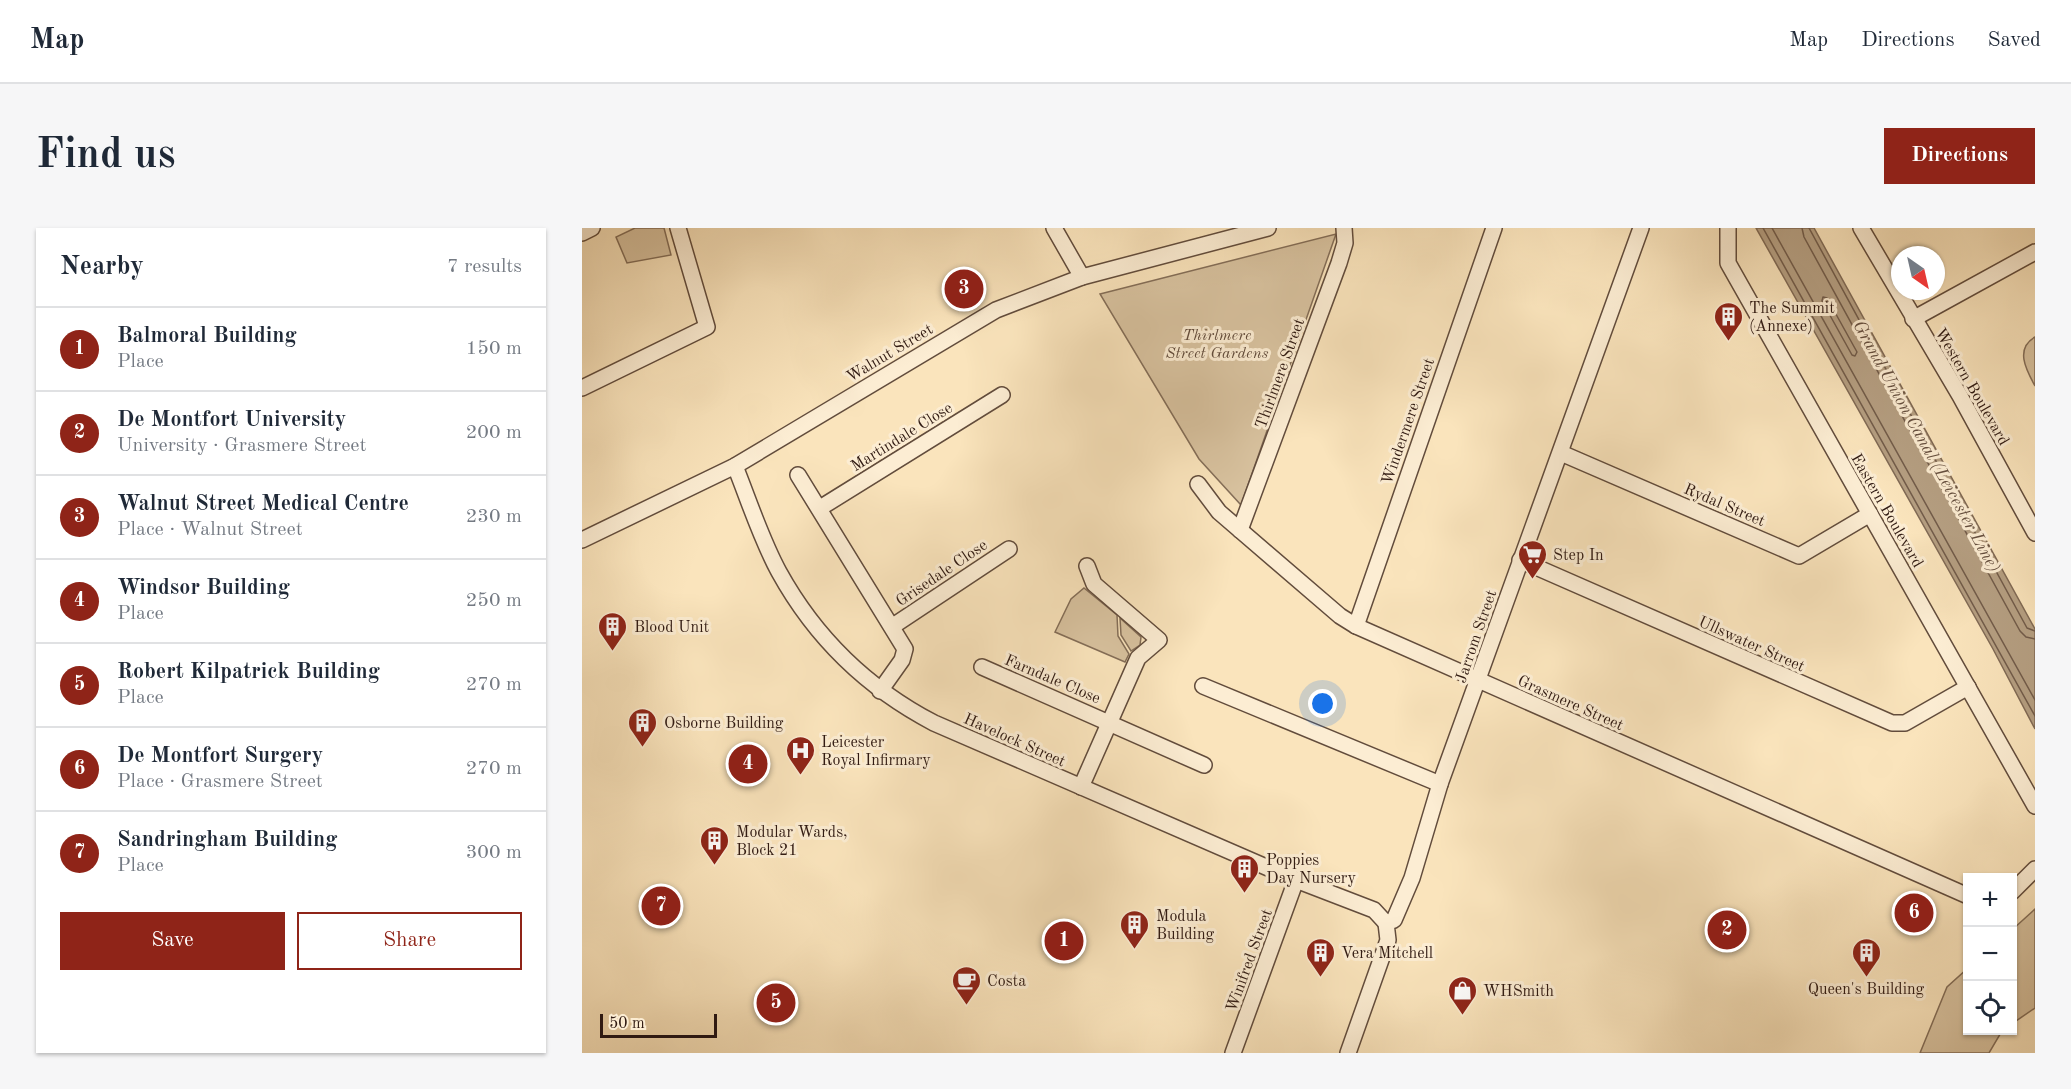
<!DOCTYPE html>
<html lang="en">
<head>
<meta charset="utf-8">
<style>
	body { margin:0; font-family:"Old Standard TT",serif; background:#f6f6f7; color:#1f2937 }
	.controls { position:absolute; right:18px; bottom:18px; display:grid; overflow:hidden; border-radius:0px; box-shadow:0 2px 4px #0004 }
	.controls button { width:54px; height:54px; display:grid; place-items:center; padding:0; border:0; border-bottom:2px solid #e0e1e3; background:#fff; color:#1f2937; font:30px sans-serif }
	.compass { position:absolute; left:1309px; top:18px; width:54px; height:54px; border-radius:50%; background:#fff; box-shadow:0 2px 4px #0004; rotate:146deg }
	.scale { position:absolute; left:18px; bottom:15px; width:117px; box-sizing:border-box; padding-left:6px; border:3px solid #301a12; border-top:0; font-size:16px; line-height:21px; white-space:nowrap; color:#301a12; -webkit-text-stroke:4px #fcedd3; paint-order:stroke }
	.you { position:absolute; left:741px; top:476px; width:21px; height:21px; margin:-15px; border:4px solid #fff; border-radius:50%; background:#1a73e8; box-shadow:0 0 0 9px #1a73e833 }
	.badge { display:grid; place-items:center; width:39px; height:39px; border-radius:50%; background:#8f2418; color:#fff; font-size:20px; font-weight:700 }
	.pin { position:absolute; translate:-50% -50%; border:3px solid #fff; box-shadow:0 2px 6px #0006 }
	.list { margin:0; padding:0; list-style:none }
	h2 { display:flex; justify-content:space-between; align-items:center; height:78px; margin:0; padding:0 24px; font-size:26px }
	h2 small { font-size:20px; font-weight:400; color:#747a83 }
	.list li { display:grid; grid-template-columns:39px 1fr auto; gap:18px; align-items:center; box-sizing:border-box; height:84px; padding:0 24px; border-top:2px solid #e0e1e3 }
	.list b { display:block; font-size:22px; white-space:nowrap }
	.list p { margin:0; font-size:20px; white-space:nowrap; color:#747a83 }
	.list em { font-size:20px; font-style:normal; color:#747a83 }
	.actions { display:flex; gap:12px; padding:18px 24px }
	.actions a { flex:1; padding:14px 0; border:2px solid #8f2418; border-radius:0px; text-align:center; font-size:21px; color:#8f2418 }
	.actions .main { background:#8f2418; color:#fff }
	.icon { flex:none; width:33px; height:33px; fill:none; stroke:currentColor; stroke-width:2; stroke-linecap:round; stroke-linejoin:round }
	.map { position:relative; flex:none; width:1453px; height:825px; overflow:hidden; border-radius:0px }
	header { display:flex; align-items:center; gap:36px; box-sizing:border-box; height:84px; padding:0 30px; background:#fff; border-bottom:2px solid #e0e1e3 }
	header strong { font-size:28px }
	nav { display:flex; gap:33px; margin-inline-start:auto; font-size:21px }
	.intro { display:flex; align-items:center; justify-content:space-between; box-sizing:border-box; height:144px; padding:0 36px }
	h1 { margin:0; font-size:42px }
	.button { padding:15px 27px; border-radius:0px; background:#8f2418; color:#fff; font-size:21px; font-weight:700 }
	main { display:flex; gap:36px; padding:0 36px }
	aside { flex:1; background:#fff; border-radius:0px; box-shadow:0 2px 4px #0004 }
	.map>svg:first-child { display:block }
	.green { fill:#d8c29f; stroke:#846e58; stroke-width:1.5 }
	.water { fill:#b59f82; stroke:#806a55; stroke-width:1.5 }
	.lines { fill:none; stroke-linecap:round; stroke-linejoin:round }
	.shore { stroke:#725c4a; stroke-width:1.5 }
	.minor-casing { stroke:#624c3c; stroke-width:18 }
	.minor { stroke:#fcedd3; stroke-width:15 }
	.labels { text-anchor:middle; stroke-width:6; stroke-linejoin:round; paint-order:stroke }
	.poi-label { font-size:16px; fill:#301a12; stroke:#fcedd3; text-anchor:start }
	.park-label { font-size:16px; font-style:italic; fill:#624c3c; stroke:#fcedd3 }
	.street-label { font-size:16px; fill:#301a12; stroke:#fcedd3 }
	.water-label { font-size:18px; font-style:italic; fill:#654f3f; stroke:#fcedd3 }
</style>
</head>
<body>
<header>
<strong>Map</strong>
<nav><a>Map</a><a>Directions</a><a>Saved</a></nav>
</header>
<div class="intro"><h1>Find us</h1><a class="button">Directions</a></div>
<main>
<aside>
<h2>Nearby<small>7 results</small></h2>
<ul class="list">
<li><span class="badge">1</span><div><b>Balmoral Building</b><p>Place</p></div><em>150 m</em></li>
<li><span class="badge">2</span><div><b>De Montfort University</b><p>University · Grasmere Street</p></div><em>200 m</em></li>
<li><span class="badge">3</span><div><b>Walnut Street Medical Centre</b><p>Place · Walnut Street</p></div><em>230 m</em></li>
<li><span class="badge">4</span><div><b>Windsor Building</b><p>Place</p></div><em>250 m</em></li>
<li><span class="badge">5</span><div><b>Robert Kilpatrick Building</b><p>Place</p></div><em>270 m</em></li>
<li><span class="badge">6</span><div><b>De Montfort Surgery</b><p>Place · Grasmere Street</p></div><em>270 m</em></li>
<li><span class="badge">7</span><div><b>Sandringham Building</b><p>Place</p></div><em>300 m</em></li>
</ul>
<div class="actions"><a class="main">Save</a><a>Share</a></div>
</aside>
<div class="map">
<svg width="1453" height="825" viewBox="0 0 1453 825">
	<rect width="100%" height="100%" fill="#fae4bc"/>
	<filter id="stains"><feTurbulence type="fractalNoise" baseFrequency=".00333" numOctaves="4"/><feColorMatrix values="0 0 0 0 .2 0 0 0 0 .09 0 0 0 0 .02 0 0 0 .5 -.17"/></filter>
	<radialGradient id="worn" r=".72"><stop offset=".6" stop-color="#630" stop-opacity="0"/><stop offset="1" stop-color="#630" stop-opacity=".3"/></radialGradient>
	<g class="green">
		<path d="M53,0h29l7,27 -44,8 -11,-26z"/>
		<path d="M754,6l-95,271 -42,-46 -99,-165z"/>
		<path d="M1453,109v49c-8,-15 -21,-37 0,-49z"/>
		<path d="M502,360l33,27 1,21 11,18 -4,8 -70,-30 16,-33z"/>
		<path d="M538,390l21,19 -1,8 -9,6 -10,-16z"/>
		<path d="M1453,681v99l-22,15v-94z"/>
		<path d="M1385,741l1,61 34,1 -13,22h-69l27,-66z"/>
	</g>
	<path class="water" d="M1174,0h58l221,401v100l-42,-80z"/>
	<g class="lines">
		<g class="shore">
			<path d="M1181,0l272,488"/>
			<path d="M1190,0l263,472"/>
			<path d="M1220,0l2,9 216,394 6,6 9,2"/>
			<path d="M1227,0l218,400 8,3"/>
			<path d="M1241,69l4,1 30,54 -2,4 -3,-1 -30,-54z"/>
		</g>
		<defs>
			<g id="minor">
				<path d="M472,0l28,49"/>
				<path d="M1146,0v35l307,543"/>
				<path d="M1279,0l99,168 75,137"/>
				<path d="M0,5l10,-5"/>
				<path d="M1331,91l122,-67"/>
				<path d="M0,160l125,-61 -29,-99"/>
				<path d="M979,225l238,103 71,-42"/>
				<path d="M153,238c14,35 26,73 44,106 37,67 88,116 155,151l362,157 78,30 12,13"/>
				<path d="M216,247l107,174 -3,11 -22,31"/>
				<path d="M616,256l21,28 121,104 16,10 612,270"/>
				<path d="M238,280l182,-113"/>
				<path d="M658,302l99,-267 6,-20 -1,-15"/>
				<path d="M0,312l153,-74 261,-156 86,-33 186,-49"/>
				<path d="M938,332l372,163h13l63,-36"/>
				<path d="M311,398l116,-77"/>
				<path d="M774,398l138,-398"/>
				<path d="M400,439l222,98"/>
				<path d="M621,458l237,98"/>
				<path d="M499,559l57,-129 21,-18 -65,-56 -7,-18"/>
				<path d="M1430,664l23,-23"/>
				<path d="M651,825l63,-173"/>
				<path d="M766,825l40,-113 -2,-17 8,-3 18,-42 28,-94 201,-556"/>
			</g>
		</defs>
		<use href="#minor" class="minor-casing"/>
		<use href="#minor" class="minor"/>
	</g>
	<defs>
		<symbol id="building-pin" viewBox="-11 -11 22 30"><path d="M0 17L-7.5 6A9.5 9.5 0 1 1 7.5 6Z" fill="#8f2418" stroke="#fcedd3"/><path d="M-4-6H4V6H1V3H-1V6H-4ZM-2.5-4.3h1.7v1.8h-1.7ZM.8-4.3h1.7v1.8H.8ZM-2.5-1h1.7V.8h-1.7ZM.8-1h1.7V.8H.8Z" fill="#fff"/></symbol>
		<symbol id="supermarket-pin" viewBox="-11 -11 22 30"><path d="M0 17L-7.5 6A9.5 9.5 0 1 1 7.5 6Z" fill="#8f2418" stroke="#fcedd3"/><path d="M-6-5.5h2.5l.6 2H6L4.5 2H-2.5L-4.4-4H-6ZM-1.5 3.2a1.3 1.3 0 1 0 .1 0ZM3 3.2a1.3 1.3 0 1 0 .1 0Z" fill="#fff"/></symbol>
		<symbol id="hospital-pin" viewBox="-11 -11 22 30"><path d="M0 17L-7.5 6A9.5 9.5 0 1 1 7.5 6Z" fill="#8f2418" stroke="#fcedd3"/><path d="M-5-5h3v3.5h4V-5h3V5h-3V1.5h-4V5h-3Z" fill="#fff"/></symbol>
		<symbol id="cafe-pin" viewBox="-11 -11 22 30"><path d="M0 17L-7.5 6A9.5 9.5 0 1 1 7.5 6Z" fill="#8f2418" stroke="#fcedd3"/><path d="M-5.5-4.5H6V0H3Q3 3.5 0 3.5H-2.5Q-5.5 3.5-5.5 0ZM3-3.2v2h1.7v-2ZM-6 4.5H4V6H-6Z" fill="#fff"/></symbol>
		<symbol id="shop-pin" viewBox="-11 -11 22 30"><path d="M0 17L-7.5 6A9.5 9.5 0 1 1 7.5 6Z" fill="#8f2418" stroke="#fcedd3"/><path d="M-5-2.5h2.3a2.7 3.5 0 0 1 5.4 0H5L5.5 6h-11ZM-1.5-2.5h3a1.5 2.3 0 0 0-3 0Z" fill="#fff"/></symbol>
	</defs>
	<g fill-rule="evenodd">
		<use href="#building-pin" x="1130" y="72" width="33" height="45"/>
		<use href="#supermarket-pin" x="934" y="310" width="33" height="45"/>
		<use href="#building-pin" x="14" y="382" width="33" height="45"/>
		<use href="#building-pin" x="44" y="478" width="33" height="45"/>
		<use href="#hospital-pin" x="202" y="506" width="33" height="45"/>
		<use href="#building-pin" x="116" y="596" width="33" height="45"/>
		<use href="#building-pin" x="646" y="624" width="33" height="45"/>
		<use href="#building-pin" x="536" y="680" width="33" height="45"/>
		<use href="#building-pin" x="722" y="708" width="33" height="45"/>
		<use href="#building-pin" x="1268" y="708" width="33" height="45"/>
		<use href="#cafe-pin" x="368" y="736" width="33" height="45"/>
		<use href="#shop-pin" x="864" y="746" width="33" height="45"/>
	</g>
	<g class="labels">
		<g class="poi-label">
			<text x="1167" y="85">The Summit<tspan x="1167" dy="18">(Annexe)</tspan></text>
			<text x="971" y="332">Step In</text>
			<text x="52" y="404">Blood Unit</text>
			<text x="82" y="500">Osborne Building</text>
			<text x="239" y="519">Leicester<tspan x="239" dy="18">Royal Infirmary</tspan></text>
			<text x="154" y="609">Modular Wards,<tspan x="154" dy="18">Block 21</tspan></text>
			<text x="684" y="637">Poppies<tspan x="684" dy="18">Day Nursery</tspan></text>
			<text x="574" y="693">Modula<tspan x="574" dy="18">Building</tspan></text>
			<text x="759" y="730">Vera Mitchell</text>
			<text x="405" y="758">Costa</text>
			<text x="1284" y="766" text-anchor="middle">Queen's Building</text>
			<text x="901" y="768">WHSmith</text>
		</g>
		<g class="park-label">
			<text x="635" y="112">Thirlmere<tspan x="635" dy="18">Street Gardens</tspan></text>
		</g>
		<g class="street-label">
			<text transform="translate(307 124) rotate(-31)" y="6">Walnut Street</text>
			<text transform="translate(697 145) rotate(-70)" y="6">Thirlmere Street</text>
			<text transform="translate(1391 158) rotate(60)" y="6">Western Boulevard</text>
			<text transform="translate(825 193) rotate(-71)" y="6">Windermere Street</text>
			<text transform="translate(319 208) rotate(-32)" y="6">Martindale Close</text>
			<text transform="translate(1143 276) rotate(23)" y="6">Rydal Street</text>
			<text transform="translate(1306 282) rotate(60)" y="6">Eastern Boulevard</text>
			<text transform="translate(359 344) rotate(-34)" y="6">Grisedale Close</text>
			<text transform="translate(893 408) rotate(-71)" y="6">Jarrom Street</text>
			<text transform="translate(1170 415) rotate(24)" y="6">Ullswater Street</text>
			<text transform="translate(471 450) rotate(23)" y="6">Farndale Close</text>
			<text transform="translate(989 474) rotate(24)" y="6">Grasmere Street</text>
			<text transform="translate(433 511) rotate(24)" y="6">Havelock Street</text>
			<text transform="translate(666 732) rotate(-70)" y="6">Winifred Street</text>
		</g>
		<g class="water-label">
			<text transform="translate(1345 218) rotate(61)" y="6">Grand Union Canal (Leicester Line)</text>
		</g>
	</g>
	<rect width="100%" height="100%" filter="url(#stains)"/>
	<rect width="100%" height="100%" fill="url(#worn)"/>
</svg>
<div class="controls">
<button>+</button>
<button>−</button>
<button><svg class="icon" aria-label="locate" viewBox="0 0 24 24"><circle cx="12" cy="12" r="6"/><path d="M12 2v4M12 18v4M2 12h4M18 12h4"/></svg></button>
</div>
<svg class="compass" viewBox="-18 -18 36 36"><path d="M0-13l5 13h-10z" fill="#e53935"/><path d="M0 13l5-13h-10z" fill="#747a83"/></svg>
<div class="scale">50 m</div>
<div class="you"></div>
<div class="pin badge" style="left:482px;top:713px">1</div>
<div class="pin badge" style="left:1145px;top:702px">2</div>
<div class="pin badge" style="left:382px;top:61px">3</div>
<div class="pin badge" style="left:166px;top:536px">4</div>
<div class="pin badge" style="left:194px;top:775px">5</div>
<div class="pin badge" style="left:1332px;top:685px">6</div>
<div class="pin badge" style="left:79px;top:678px">7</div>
</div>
</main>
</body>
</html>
